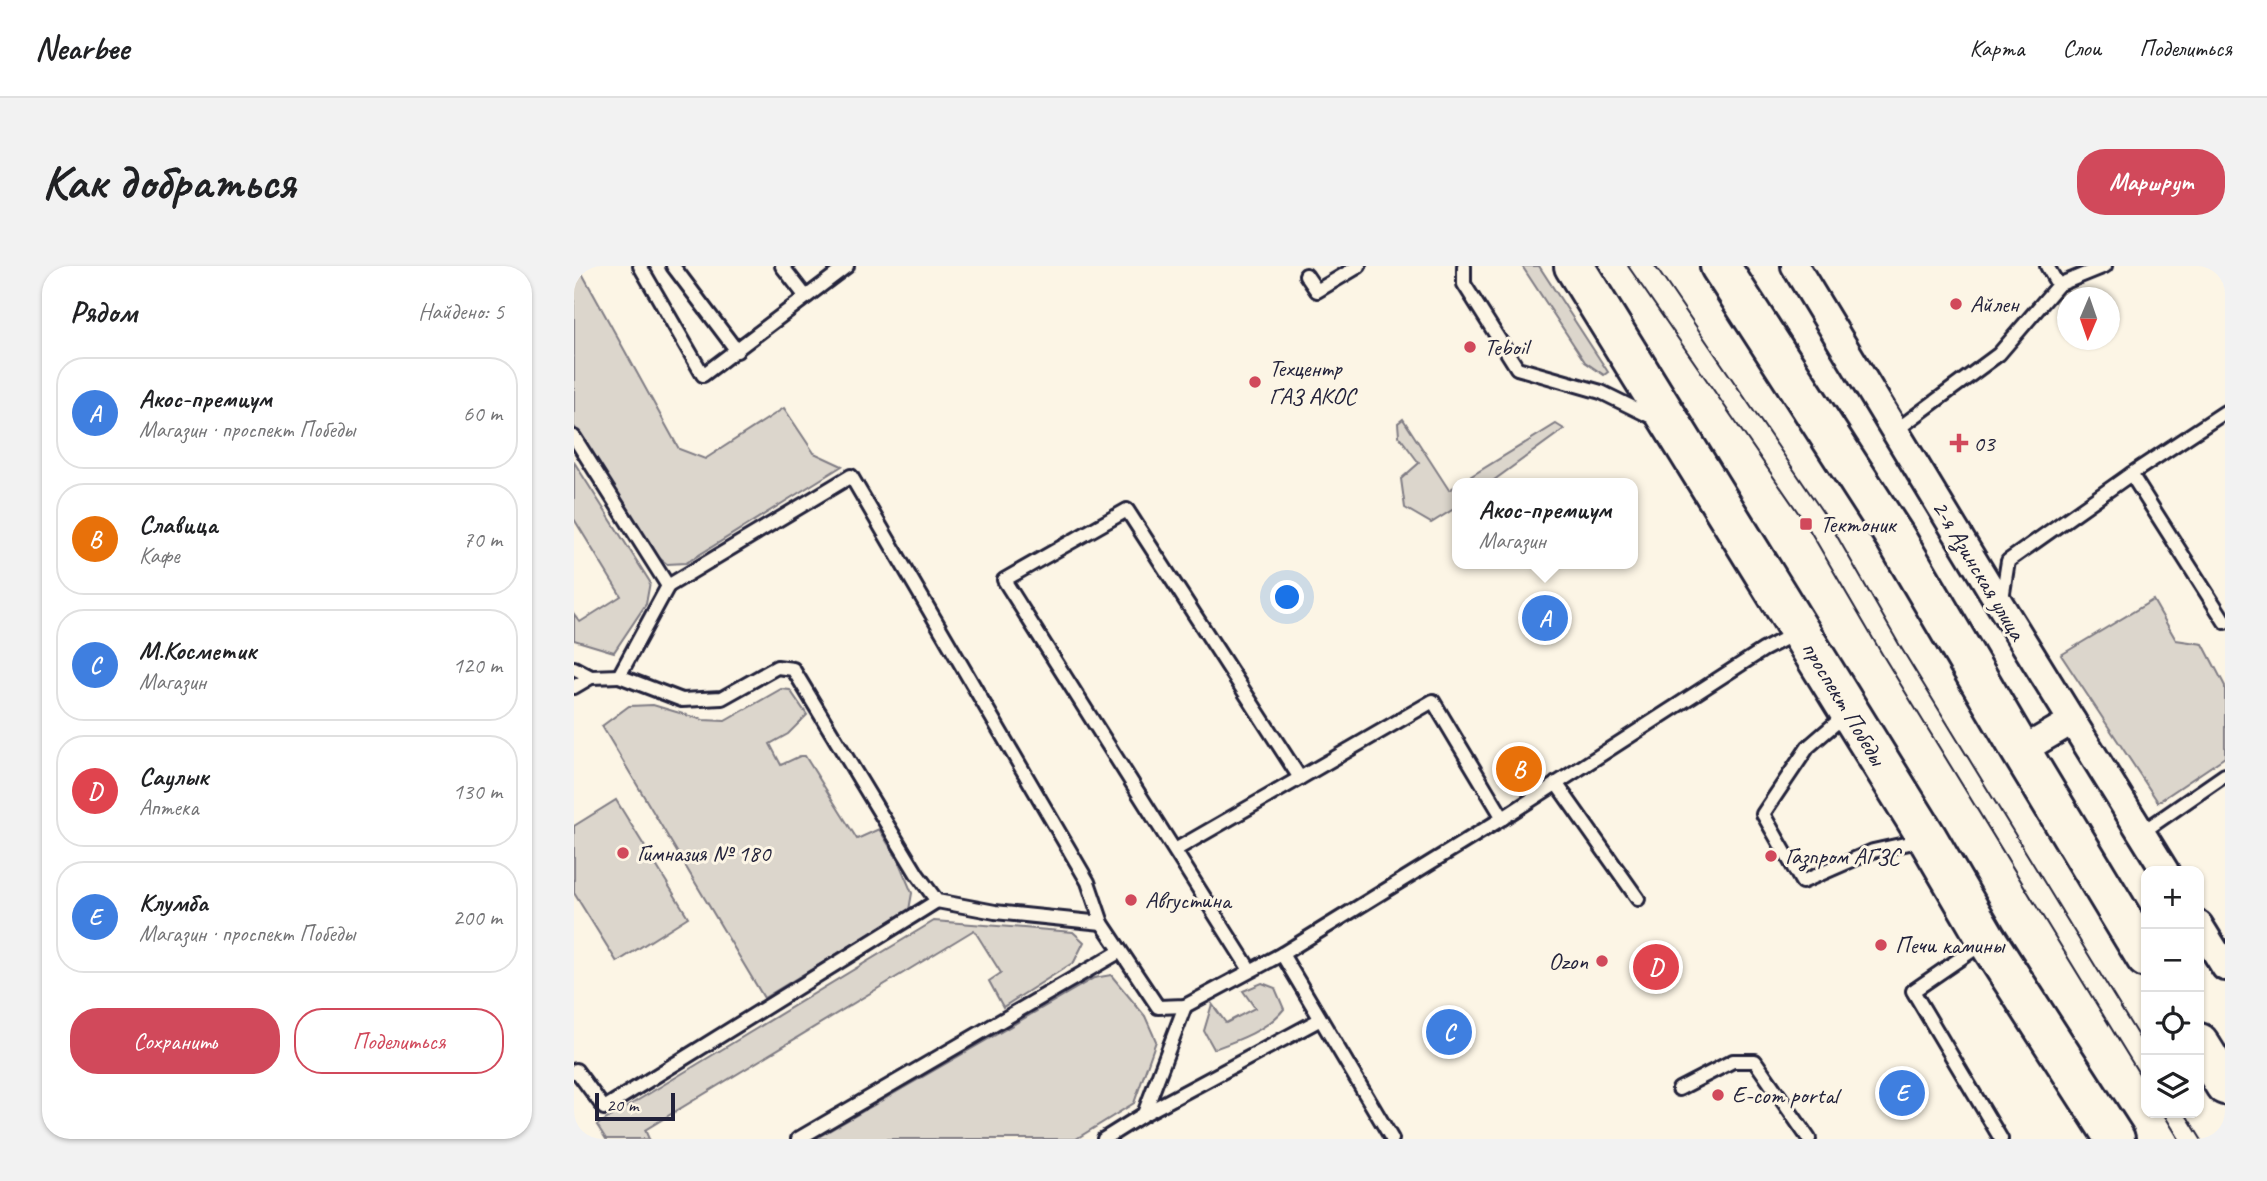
<!DOCTYPE html>
<html lang="ru">
<head>
<meta charset="utf-8">
<style>
	body { margin:0; font-family:Caveat,sans-serif; background:#f2f2f2; color:#202124 }
	.controls { position:absolute; right:21px; bottom:21px; display:grid; overflow:hidden; border-radius:14px; box-shadow:0 2px 5px #0004 }
	.controls button { width:63px; height:63px; display:grid; place-items:center; padding:0; border:0; border-bottom:2px solid #e0e0e0; background:#fff; color:#202124; font:35px sans-serif }
	.compass { position:absolute; left:1483px; top:21px; width:63px; height:63px; border-radius:50%; background:#fff; box-shadow:0 2px 5px #0004; rotate:182deg }
	.scale { position:absolute; left:21px; bottom:18px; width:80px; box-sizing:border-box; padding-left:7px; border:4px solid #22223b; border-top:0; font-size:19px; line-height:24px; white-space:nowrap; color:#22223b; -webkit-text-stroke:5px #fcf5e5; paint-order:stroke }
	.you { position:absolute; left:714px; top:332px; width:24px; height:24px; margin:-18px; border:5px solid #fff; border-radius:50%; background:#1a73e8; box-shadow:0 0 0 10px #1a73e833 }
	.badge { display:grid; place-items:center; width:46px; height:46px; border-radius:50%; background:#d1495b; color:#fff; font-size:23px; font-weight:700 }
	.pin { position:absolute; translate:-50% -50%; border:4px solid #fff; box-shadow:0 2px 7px #0006 }
	.popup { position:absolute; left:878px; top:212px; width:186px; height:91px; box-sizing:border-box; display:grid; place-content:center; border-radius:14px; background:#fff; filter:drop-shadow(0 2px 5px #0005); font-size:23px; white-space:nowrap; color:#757577 }
	.popup b { font-size:26px; color:#202124 }
	.popup::after { content:''; position:absolute; left:50%; top:100%; margin-left:-14px; border:14px solid transparent; border-top-color:#fff }
	.list { margin:0; padding:0; list-style:none }
	h2 { display:flex; justify-content:space-between; align-items:center; height:91px; margin:0; padding:0 28px; font-size:30px }
	h2 small { font-size:23px; font-weight:400; color:#757577 }
	.list li { display:grid; grid-template-columns:46px 1fr auto; gap:21px; align-items:center; box-sizing:border-box; height:112px; margin:0 14px 14px; padding:0 14px; border:2px solid #e0e0e0; border-radius:28px }
	.list b { display:block; font-size:26px; white-space:nowrap }
	.list p { margin:0; font-size:23px; white-space:nowrap; color:#757577 }
	.list em { font-size:23px; font-style:normal; color:#757577 }
	.actions { display:flex; gap:14px; padding:21px 28px }
	.actions a { flex:1; padding:16px 0; border:2px solid #d1495b; border-radius:28px; text-align:center; font-size:24px; color:#d1495b }
	.actions .main { background:#d1495b; color:#fff }
	.icon { flex:none; width:38px; height:38px; fill:none; stroke:currentColor; stroke-width:2; stroke-linecap:round; stroke-linejoin:round }
	.map { position:relative; flex:none; width:1651px; height:873px; overflow:hidden; border-radius:28px }
	header { display:flex; align-items:center; gap:42px; box-sizing:border-box; height:98px; padding:0 35px; background:#fff; border-bottom:2px solid #e0e0e0 }
	header strong { font-size:33px }
	nav { display:flex; gap:38px; margin-inline-start:auto; font-size:24px }
	.intro { display:flex; align-items:center; justify-content:space-between; box-sizing:border-box; height:168px; padding:0 42px }
	h1 { margin:0; font-size:49px }
	.button { padding:18px 32px; border-radius:28px; background:#d1495b; color:#fff; font-size:24px; font-weight:700 }
	main { display:flex; gap:42px; padding:0 42px }
	aside { flex:1; background:#fff; border-radius:28px; box-shadow:0 2px 5px #0004 }
	.map>svg:first-child { display:block }
	.green { fill:#dcd6cc; stroke:#7f7c84; stroke-width:2 }
	.lines { fill:none; stroke-linecap:round; stroke-linejoin:round }
	.service-casing { stroke:#22223b; stroke-width:18 }
	.minor-casing { stroke:#22223b; stroke-width:32 }
	.primary-casing { stroke:#22223b; stroke-width:44 }
	.service { stroke:#fcf5e5; stroke-width:12 }
	.minor { stroke:#fcf5e5; stroke-width:26 }
	.primary { stroke:#fcf5e5; stroke-width:38 }
	.tram { stroke:#22223b; stroke-width:2 }
	.poi-dot { fill:#d1495b; stroke:#fcf5e5; stroke-width:2.5 }
	.labels { text-anchor:middle; stroke-width:6; stroke-linejoin:round; paint-order:stroke }
	.poi-label { font-size:24px; fill:#22223b; stroke:#fcf5e5; text-anchor:start }
	.street-label { font-size:24px; fill:#22223b; stroke:#fcf5e5 }
</style>
</head>
<body>
<header>
<strong>Nearbee</strong>
<nav><a>Карта</a><a>Слои</a><a>Поделиться</a></nav>
</header>
<div class="intro"><h1>Как добраться</h1><a class="button">Маршрут</a></div>
<main>
<aside>
<h2>Рядом<small>Найдено: 5</small></h2>
<ul class="list">
<li><span class="badge" style="background:#3f7fe0">A</span><div><b>Акос-премиум</b><p>Магазин · проспект Победы</p></div><em>60 m</em></li>
<li><span class="badge" style="background:#e8710a">B</span><div><b>Славица</b><p>Кафе</p></div><em>70 m</em></li>
<li><span class="badge" style="background:#3f7fe0">C</span><div><b>М.Косметик</b><p>Магазин</p></div><em>120 m</em></li>
<li><span class="badge" style="background:#e0444e">D</span><div><b>Саулык</b><p>Аптека</p></div><em>130 m</em></li>
<li><span class="badge" style="background:#3f7fe0">E</span><div><b>Клумба</b><p>Магазин · проспект Победы</p></div><em>200 m</em></li>
</ul>
<div class="actions"><a class="main">Сохранить</a><a>Поделиться</a></div>
</aside>
<div class="map">
<svg width="1651" height="873" viewBox="0 0 1651 873">
	<rect width="100%" height="100%" fill="#fcf5e5"/>
	<filter id="ink" filterUnits="userSpaceOnUse"><feTurbulence type="fractalNoise" baseFrequency=".0143" numOctaves="2"/><feDisplacementMap in="SourceGraphic" scale="14" xChannelSelector="R" yChannelSelector="G"/><feConvolveMatrix kernelMatrix="1 2 1 2 8 2 1 2 1" color-interpolation-filters="sRGB"/></filter>
	<g filter="url(#ink)">
		<g class="green">
			<path d="M0,0h4l101,183 26,10 79,-51 30,45 28,13 -156,97 -19,1 -13,-10 -80,-128z"/>
			<path d="M948,0h17l69,106 -4,3 -19,-13z"/>
			<path d="M829,153l46,71 8,-5v22l-26,16 -26,-15 -4,-29 18,-16 -20,-27 -1,-13z"/>
			<path d="M982,158l8,5 -74,54h-30z"/>
			<path d="M0,196l76,120 -4,22 -32,48 -40,-12v-26l6,8 41,-26 -47,-77z"/>
			<path d="M1579,334l23,40 27,4 22,42v71l-67,45 -97,-147z"/>
			<path d="M207,423l9,1 17,25 -19,19 -18,10 11,21 19,-9h5l52,83 22,-10 19,31 14,33 -3,17 -145,88 -162,-272 27,-20 24,-1 50,15 22,1z"/>
			<path d="M42,534l72,117 -71,45 -43,-69v-67z"/>
			<path d="M360,655l139,11 11,10 -10,20 -71,45 -14,-26 12,-8 -27,-43 -329,200 4,9h-43l-9,-14z"/>
			<path d="M537,709l34,41 11,25 -22,62 -58,36h-261l279,-161z"/>
			<path d="M688,717l13,5 9,21c-17,21 -45,31 -70,40l-10,-18 8,-27 14,19 29,-15 -12,-17z"/>
		</g>
		<g class="lines">
			<defs>
				<g id="service">
					<path d="M66,0l63,109 144,-109"/>
					<path d="M99,0l64,85"/>
					<path d="M208,0l24,31"/>
					<path d="M890,0v18l53,84 84,24 55,27"/>
					<path d="M1473,0l11,19 47,-19"/>
					<path d="M732,9l11,16 42,-25"/>
					<path d="M1321,165l104,-77 59,-69"/>
					<path d="M0,171l94,149 -49,90 63,24 40,-2 55,-31 16,2 124,205 20,27 58,11 107,11"/>
					<path d="M1557,208l94,-62"/>
					<path d="M94,320l183,-110 237,406 14,41 56,84 27,-1 97,-52 221,-136 260,-168 33,-17"/>
					<path d="M1428,333l6,-38 123,-87 94,148"/>
					<path d="M0,402l17,9 28,-1"/>
					<path d="M0,421l17,-10"/>
					<path d="M1271,449l-37,32 -45,67 39,68 71,-31 50,-11"/>
					<path d="M982,517l82,116"/>
					<path d="M1567,567l84,-58"/>
					<path d="M601,584l125,-72"/>
					<path d="M1409,677l-70,48 88,148"/>
					<path d="M708,688l110,185"/>
					<path d="M676,704l-246,-390 123,-70 173,268 133,-77 70,117"/>
					<path d="M0,806l2,-2 28,38 333,-207"/>
					<path d="M1105,823l54,-28h22l54,78"/>
					<path d="M570,848l175,-94"/>
					<path d="M224,873l321,-187"/>
					<path d="M530,873l40,-25 41,-108"/>
				</g>
				<g id="minor">
					<path d="M1221,0l206,340 164,265"/>
					<path d="M1447,485l51,-30"/>
					<path d="M1625,659l26,42"/>
				</g>
				<g id="primary">
					<path d="M1000,0l354,573 59,101 128,199"/>
					<path d="M1146,0l175,271 126,214 125,207"/>
					<path d="M1625,777l26,42"/>
				</g>
			</defs>
			<use href="#service" class="service-casing"/>
			<use href="#minor" class="minor-casing"/>
			<use href="#primary" class="primary-casing"/>
			<use href="#service" class="service"/>
			<use href="#minor" class="minor"/>
			<use href="#primary" class="primary"/>
			<g class="tram">
				<path d="M1054,0l178,258 76,130 264,431"/>
				<path d="M1081,0l171,251 74,129 246,403"/>
				<path d="M1589,847l16,26"/>
				<path d="M1611,847l16,26"/>
			</g>
		</g>
	</g>
	<g class="poi-dot">
		<circle cx="1382" cy="38" r="7"/>
		<circle cx="896" cy="81" r="7"/>
		<circle cx="681" cy="116" r="7"/>
		<path d="M1381.5 166.5h7v7h7v7h-7v7h-7v-7h-7v-7h7z"/>
		<rect x="1225" y="251" width="14" height="14" rx="3.5"/>
		<circle cx="49" cy="587" r="7"/>
		<circle cx="1197" cy="590" r="7"/>
		<circle cx="557" cy="634" r="7"/>
		<circle cx="1307" cy="679" r="7"/>
		<circle cx="1028" cy="695" r="7"/>
		<circle cx="1144" cy="829" r="7"/>
	</g>
	<g class="labels">
		<g class="poi-label">
			<text x="1396" y="46">Айлен</text>
			<text x="910" y="89">Teboil</text>
			<text x="695" y="110">Техцентр<tspan x="695" dy="28">ГАЗ АКОС</tspan></text>
			<text x="1399" y="185">03</text>
			<text x="1246" y="266">Тектоник</text>
			<text x="63" y="595">Гимназия № 180</text>
			<text x="1211" y="598">Газпром АГЗС</text>
			<text x="571" y="642">Августина</text>
			<text x="1321" y="687">Печи камины</text>
			<text x="1014" y="703" text-anchor="end">Ozon</text>
			<text x="1158" y="837">E-com portal</text>
		</g>
		<g class="street-label">
			<text transform="translate(1405 304) rotate(59)" y="8">2-я Азинская улица</text>
			<text transform="translate(1270 437) rotate(59)" y="8">проспект Победы</text>
		</g>
	</g>
</svg>
<div class="controls">
<button>+</button>
<button>−</button>
<button><svg class="icon" aria-label="locate" viewBox="0 0 24 24"><circle cx="12" cy="12" r="6"/><path d="M12 2v4M12 18v4M2 12h4M18 12h4"/></svg></button>
<button><svg class="icon" aria-label="layers" viewBox="0 0 24 24"><path d="M12 4l9 5-9 5-9-5zM3 14l9 5 9-5"/></svg></button>
</div>
<svg class="compass" viewBox="-18 -18 36 36"><path d="M0-13l5 13h-10z" fill="#e53935"/><path d="M0 13l5-13h-10z" fill="#757577"/></svg>
<div class="scale">20 m</div>
<div class="you"></div>
<div class="pin badge" style="left:971px;top:352px;background:#3f7fe0">A</div>
<div class="popup"><b>Акос-премиум</b>Магазин</div>
<div class="pin badge" style="left:945px;top:503px;background:#e8710a">B</div>
<div class="pin badge" style="left:875px;top:766px;background:#3f7fe0">C</div>
<div class="pin badge" style="left:1082px;top:701px;background:#e0444e">D</div>
<div class="pin badge" style="left:1328px;top:827px;background:#3f7fe0">E</div>
</div>
</main>
</body>
</html>
